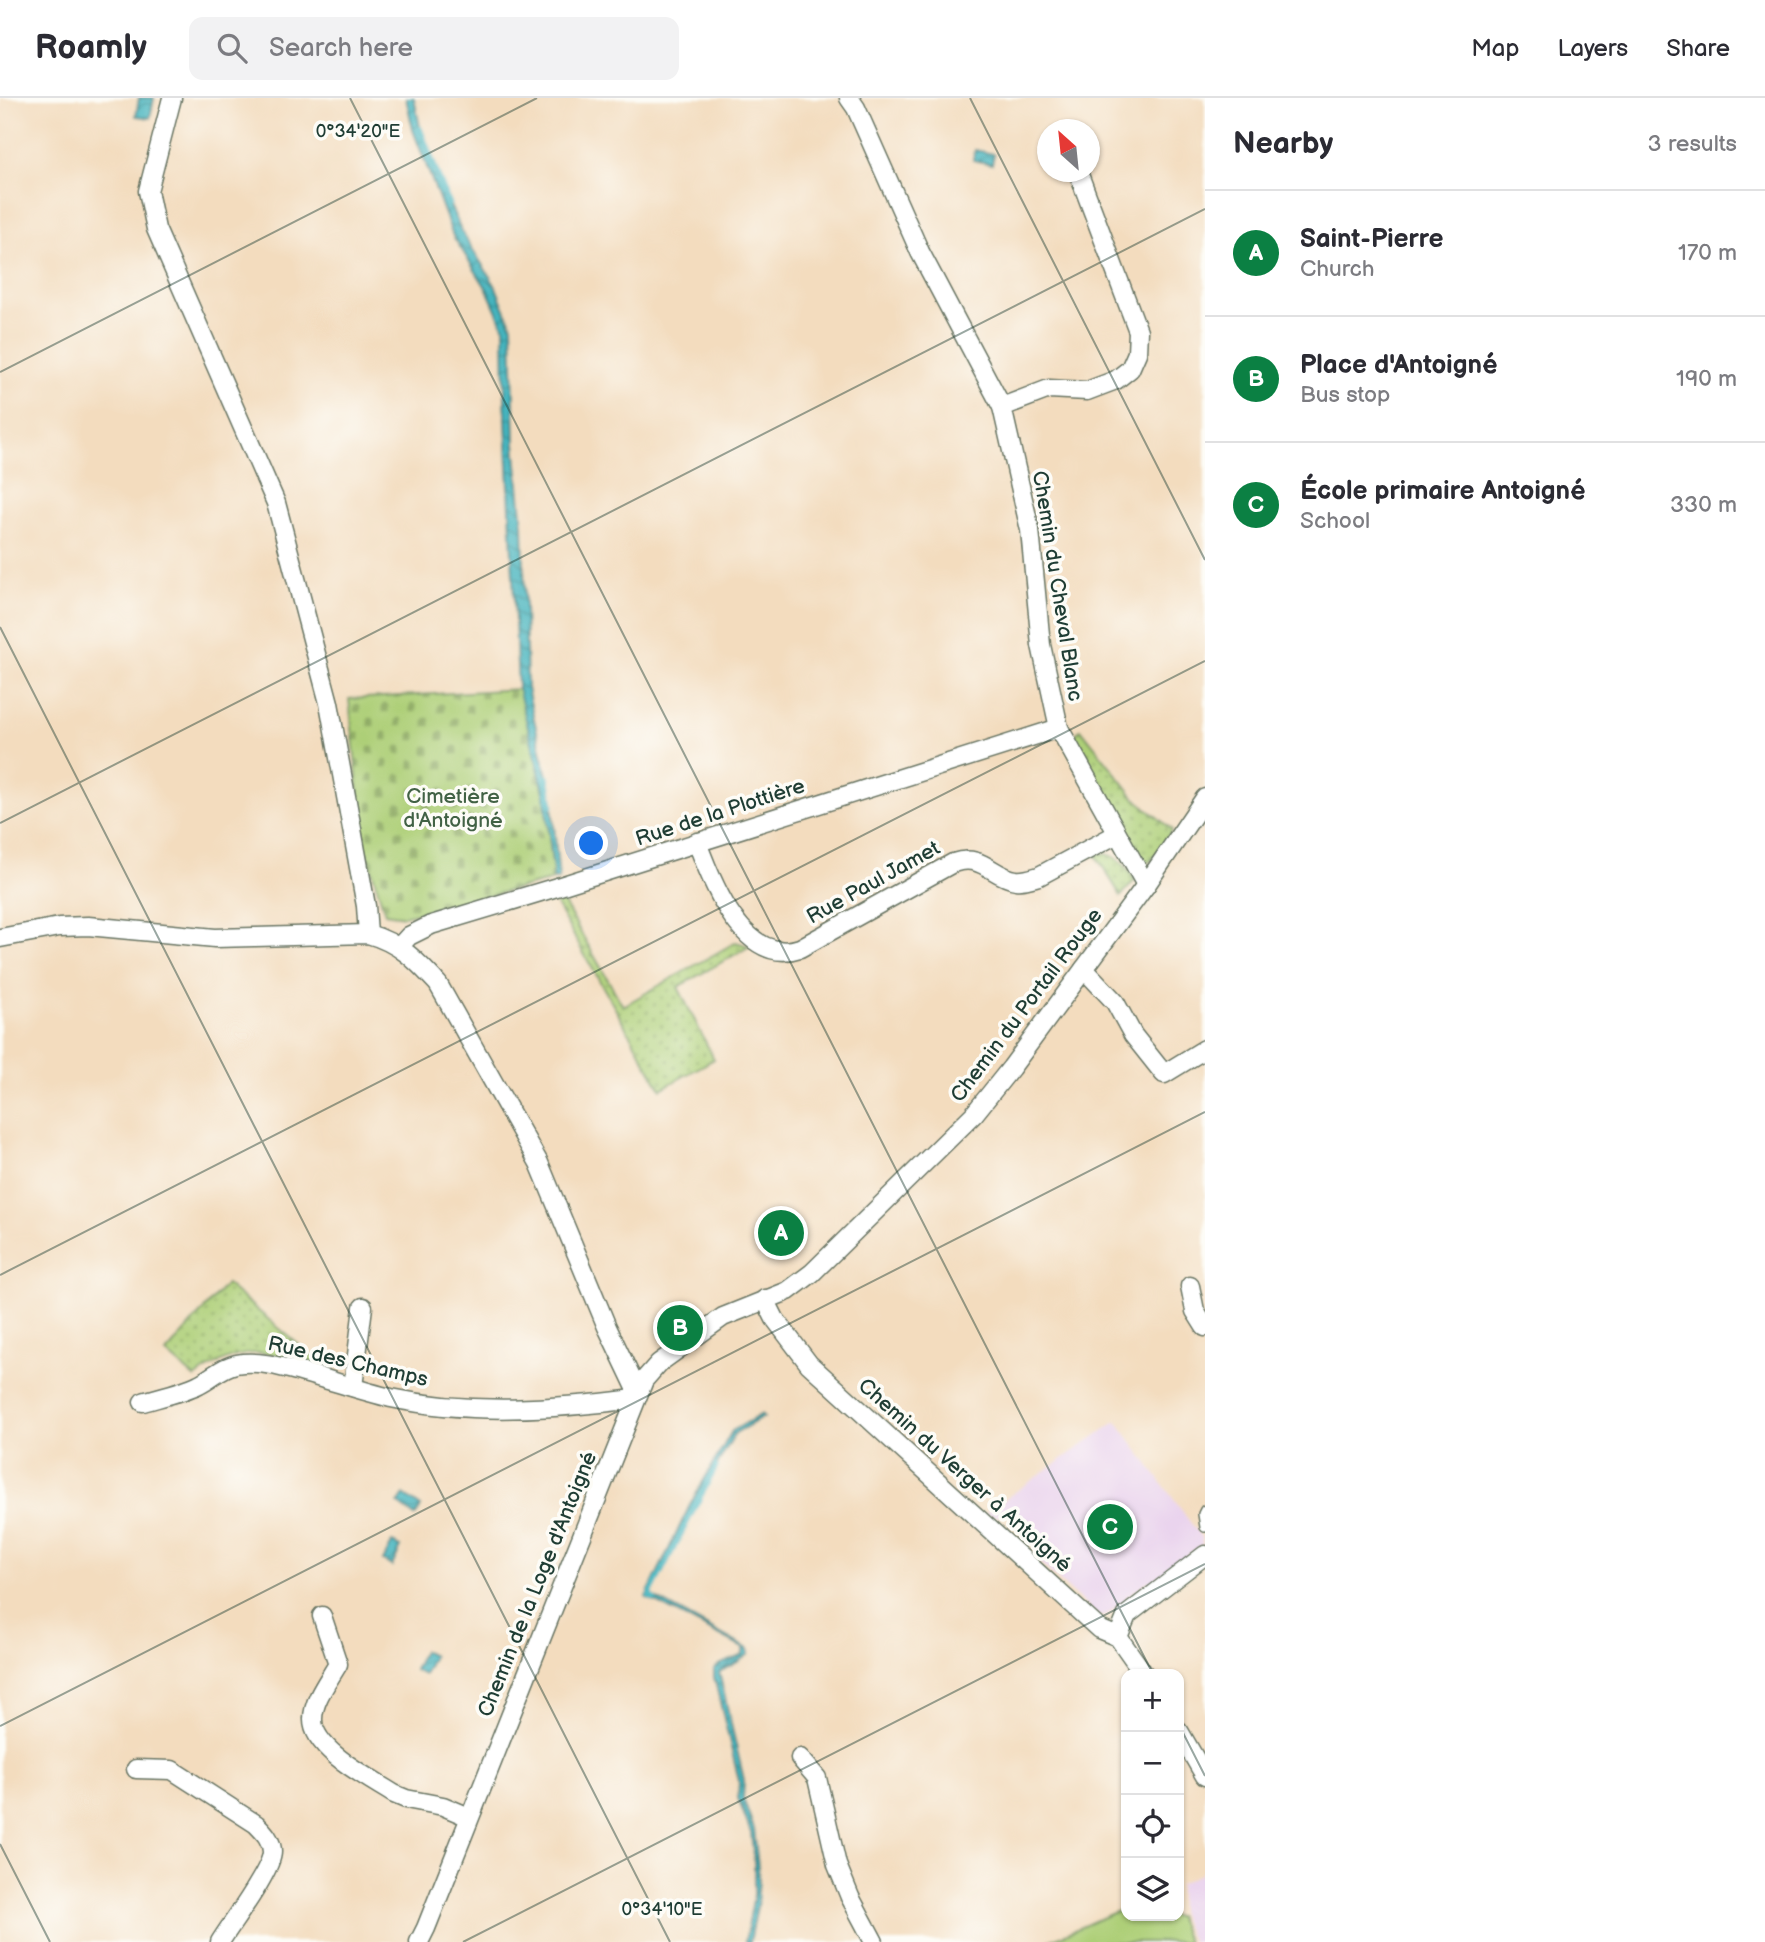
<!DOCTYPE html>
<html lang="en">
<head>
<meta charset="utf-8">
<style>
	body { margin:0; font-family:"Balsamiq Sans",sans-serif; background:#f2f2f3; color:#2b2b33 }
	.controls { position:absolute; right:21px; bottom:21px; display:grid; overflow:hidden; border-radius:14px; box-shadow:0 2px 5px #0004 }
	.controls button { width:63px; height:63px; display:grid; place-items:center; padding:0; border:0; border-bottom:2px solid #e1e1e2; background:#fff; color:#2b2b33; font:35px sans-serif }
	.compass { position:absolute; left:1037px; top:21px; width:63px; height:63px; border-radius:50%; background:#fff; box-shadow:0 2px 5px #0004; rotate:333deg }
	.you { position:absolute; left:592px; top:746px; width:24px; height:24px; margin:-18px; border:5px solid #fff; border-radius:50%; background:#1a73e8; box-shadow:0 0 0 10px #1a73e833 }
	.badge { display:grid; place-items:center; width:46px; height:46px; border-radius:50%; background:#0b8043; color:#fff; font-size:23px; font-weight:700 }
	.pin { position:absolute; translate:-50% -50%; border:4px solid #fff; box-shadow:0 2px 7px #0006 }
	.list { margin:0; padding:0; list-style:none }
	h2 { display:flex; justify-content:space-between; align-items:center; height:91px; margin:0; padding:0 28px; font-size:30px }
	h2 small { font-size:23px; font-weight:400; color:#7c7c81 }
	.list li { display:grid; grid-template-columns:46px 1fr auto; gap:21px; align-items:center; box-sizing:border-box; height:126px; padding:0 28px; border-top:2px solid #e1e1e2 }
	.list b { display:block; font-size:26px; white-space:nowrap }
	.list p { margin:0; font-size:23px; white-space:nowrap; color:#7c7c81 }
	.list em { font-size:23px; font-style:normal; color:#7c7c81 }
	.icon { flex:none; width:38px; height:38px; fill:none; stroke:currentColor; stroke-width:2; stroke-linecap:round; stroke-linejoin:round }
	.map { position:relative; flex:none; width:1205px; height:1844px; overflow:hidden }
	header { display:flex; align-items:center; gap:42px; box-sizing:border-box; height:98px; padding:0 35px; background:#fff; border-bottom:2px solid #e1e1e2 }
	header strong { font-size:33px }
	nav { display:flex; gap:38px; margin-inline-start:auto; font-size:24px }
	.search { width:490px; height:63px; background:#f2f2f3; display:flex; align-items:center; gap:18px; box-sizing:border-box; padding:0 24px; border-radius:14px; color:#7c7c81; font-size:26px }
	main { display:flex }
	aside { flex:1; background:#fff }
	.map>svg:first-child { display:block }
	.built { fill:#e9d2ed }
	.grass { fill:url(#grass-dots); stroke:#668656; stroke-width:2 }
	.cemetery { fill:url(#cemetery-stones); stroke:#668656; stroke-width:2 }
	.pitch { fill:#adcf77; stroke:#668656; stroke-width:2 }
	.water { fill:url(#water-waves); stroke:#327879; stroke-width:2 }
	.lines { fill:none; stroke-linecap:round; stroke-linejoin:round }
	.stream { stroke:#45b4be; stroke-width:5 }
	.lane-casing { stroke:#697564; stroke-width:12 }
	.street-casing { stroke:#697564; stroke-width:21 }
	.lane { stroke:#fff; stroke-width:9 }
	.street { stroke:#fff; stroke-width:18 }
	.ticks { fill:none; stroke:#1f3d34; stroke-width:2; stroke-opacity:0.45 }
	.labels { text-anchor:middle; stroke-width:7; stroke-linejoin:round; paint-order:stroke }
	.street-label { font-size:21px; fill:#1f3d34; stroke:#fdfcf7 }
	.park-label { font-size:21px; fill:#426245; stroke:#fdfcf7 }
	.ticks-label { font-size:18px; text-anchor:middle; fill:#1f3d34; stroke:#fdfcf7; stroke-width:7; stroke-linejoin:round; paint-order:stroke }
</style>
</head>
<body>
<header>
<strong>Roamly</strong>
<div class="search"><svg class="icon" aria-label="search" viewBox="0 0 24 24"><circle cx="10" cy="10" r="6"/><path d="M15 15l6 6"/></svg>Search here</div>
<nav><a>Map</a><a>Layers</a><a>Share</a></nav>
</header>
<main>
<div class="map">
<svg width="1205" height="1844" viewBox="0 0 1205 1844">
	<defs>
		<pattern id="grass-dots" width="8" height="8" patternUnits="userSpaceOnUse" patternTransform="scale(1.75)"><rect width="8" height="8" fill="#adcf77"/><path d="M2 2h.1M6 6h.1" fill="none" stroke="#8ca962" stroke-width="1.8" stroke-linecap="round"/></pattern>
		<pattern id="cemetery-stones" width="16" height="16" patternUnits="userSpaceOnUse" patternTransform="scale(1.75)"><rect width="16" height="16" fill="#adcf77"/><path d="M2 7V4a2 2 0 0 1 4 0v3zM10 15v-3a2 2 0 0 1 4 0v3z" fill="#8ca962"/></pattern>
		<pattern id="water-waves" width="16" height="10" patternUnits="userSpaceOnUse" patternTransform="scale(1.75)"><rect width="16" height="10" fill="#45b4be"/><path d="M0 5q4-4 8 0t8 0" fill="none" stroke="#39949b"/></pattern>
	</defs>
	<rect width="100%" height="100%" fill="#fdfcf7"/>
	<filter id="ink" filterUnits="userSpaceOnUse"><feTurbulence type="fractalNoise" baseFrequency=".0143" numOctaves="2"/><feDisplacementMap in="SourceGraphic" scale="14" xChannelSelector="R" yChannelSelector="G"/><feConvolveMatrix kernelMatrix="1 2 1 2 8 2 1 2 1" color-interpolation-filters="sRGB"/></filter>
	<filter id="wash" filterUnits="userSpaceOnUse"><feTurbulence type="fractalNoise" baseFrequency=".00686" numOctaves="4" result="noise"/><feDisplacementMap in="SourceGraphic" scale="28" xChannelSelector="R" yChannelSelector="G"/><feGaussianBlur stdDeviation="1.57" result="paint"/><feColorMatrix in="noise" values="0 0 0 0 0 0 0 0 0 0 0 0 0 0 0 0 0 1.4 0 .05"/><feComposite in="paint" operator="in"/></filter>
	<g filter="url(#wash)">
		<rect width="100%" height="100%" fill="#f3dcbe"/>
		<g class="built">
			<path d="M1117,1323l86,119 -2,1 2,3 -52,38 -3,-1 -22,16 1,3 -24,17 -5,-1 -59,-54 -5,-9 3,-9 -26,-37 -14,10 -12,-4z"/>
			<path d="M1205,1773v71h-13l-13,-30v-28z"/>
		</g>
		<g class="grass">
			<path d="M1081,631l54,69 37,32 -19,29c-5,5 -7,4 -13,1l-66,-117 1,-8z"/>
			<path d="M1101,755c17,2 25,13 34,27l-14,16 -26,-42z"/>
			<path d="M561,800l62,108 113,-64 14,4 -72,41 36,72 -53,30 -107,-188z"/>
			<path d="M226,1186l97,81 -2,3c-52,-18 -80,-25 -126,10l-29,-25z"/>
		</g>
		<path class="cemetery" d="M519,591l25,104 10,87 -150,36 -19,-3 -21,-69 -15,-145z"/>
		<path class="pitch" d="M1126,1809v9h51l11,26h-141z"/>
		<g class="water">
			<path d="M139,0h15l-4,20 -14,-2z"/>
			<path d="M406,0h8l9,43 18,45 22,48 32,51 17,41 3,117 8,83 4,162 24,106 8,85 -5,1 -10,-90 -26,-102 -13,-290 -1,-70 -17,-39 -34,-53 -40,-106z"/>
			<path d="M975,52l19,4 -2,10 -19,-4z"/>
			<path d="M762,1316l2,3 -29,16 -30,53 -55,109 98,54 1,5 -13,9 -17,9 25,108 -1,18 11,31 5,48 -2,29 -7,36h-5l9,-47v-33l-3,-29 -13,-35 1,-17 -25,-104v-8l5,-4 24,-10v-7l-97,-51 45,-94 41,-72z"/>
			<path d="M404,1397l17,12 -6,9 -17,-12z"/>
			<path d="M392,1445l9,4 -9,19 -9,-5z"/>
			<path d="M423,1553l10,5 -9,19 -10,-5z"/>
		</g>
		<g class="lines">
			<g class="stream">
				<path d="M420,30l29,76"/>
				<path d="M547,679l5,28"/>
				<path d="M654,1501l-5,-3 67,-129"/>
			</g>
		</g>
	</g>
	<g filter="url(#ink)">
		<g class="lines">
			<defs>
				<path id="lane" d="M1205,1412l-2,4 2,13"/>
				<g id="street">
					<path d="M172,0l-24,93 8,38 120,274 53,200 37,203 2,28"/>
					<path d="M849,0l7,10 64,144 82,155 28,123 11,115 18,83 87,157"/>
					<path d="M1002,309l47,-18 38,2 29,-11 14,-11 7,-16 1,-22 -60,-159"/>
					<path d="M697,744c15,41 47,125 103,106l153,-85c30,-10 38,13 63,17 8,1 16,-2 23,-4l78,-42"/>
					<path d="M0,840l59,-11 29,-1 127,12 153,-4c32,9 48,26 70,50l101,179 68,164 31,65"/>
					<path d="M399,849l10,-11 22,-11 126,-38 502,-159"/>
					<path d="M1084,871l31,33 18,33 31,39 41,-25"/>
					<path d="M1190,1188l5,25 10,16"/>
					<path d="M765,1201l10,20 34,45 290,265 19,8 26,37"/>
					<path d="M353,1289l10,-80"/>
					<path d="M143,1304c17,-5 40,-10 56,-18 13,-6 22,-17 37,-20 23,-4 46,3 68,9 29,8 58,18 87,25 80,17 164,11 244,1"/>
					<path d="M322,1518l16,48c-9,16 -25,36 -25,55 -1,31 58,60 81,75l12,5 37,7 26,11"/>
					<path d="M1118,1539l9,-22 78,-60"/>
					<path d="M1179,1633l26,45"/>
					<path d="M800,1660l17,20 20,87 13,32 24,45"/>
					<path d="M136,1671l36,1 84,54c8,8 16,16 16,28 0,18 -41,72 -52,90"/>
					<path d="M419,1844l7,-14 218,-548 15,-17 64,-46 65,-26 24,-18 162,-159 37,-46 135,-183 59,-87"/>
				</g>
			</defs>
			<use href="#lane" class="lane-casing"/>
			<use href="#street" class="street-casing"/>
			<use href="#lane" class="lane"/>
			<use href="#street" class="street"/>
		</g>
	</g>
	<path class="ticks" d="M350,0l803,1576M970,0l235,462M0,274l537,-274M0,529l670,1315M0,725l1205,-614M0,1177l1205,-614M1179,1627l26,51M0,1628l1205,-614M0,1746l50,98M463,1844l742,-378"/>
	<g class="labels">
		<g class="street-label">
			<text transform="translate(1058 488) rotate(81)" y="7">Chemin du Cheval Blanc</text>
			<text transform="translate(720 714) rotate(-18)" y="7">Rue de la Plottière</text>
			<text transform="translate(873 784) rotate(-29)" y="7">Rue Paul Jamet</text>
			<text transform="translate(1026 907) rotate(-53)" y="7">Chemin du Portail Rouge</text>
			<text transform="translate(348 1263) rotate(13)" y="7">Rue des Champs</text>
			<text transform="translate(965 1377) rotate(42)" y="7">Chemin du Verger à Antoigné</text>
			<text transform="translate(537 1486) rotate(-68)" y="7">Chemin de la Loge d'Antoigné</text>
		</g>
		<g class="park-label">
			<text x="453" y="705">Cimetière<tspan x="453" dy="24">d'Antoigné</tspan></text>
		</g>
	</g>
	<g class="ticks-label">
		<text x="358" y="39">0°34'20"E</text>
		<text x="662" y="1817">0°34'10"E</text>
	</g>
</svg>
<div class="controls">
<button>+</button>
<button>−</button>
<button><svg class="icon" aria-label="locate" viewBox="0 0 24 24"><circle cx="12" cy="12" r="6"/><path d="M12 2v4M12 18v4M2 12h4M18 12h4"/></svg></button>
<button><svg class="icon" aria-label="layers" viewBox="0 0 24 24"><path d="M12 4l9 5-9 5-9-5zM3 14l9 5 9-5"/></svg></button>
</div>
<svg class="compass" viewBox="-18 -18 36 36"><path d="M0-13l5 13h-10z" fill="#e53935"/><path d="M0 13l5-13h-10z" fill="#7c7c81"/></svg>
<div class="you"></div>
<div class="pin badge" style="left:781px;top:1135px">A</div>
<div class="pin badge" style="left:680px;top:1230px">B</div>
<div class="pin badge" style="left:1110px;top:1429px">C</div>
</div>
<aside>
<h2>Nearby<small>3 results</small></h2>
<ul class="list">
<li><span class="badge">A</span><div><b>Saint-Pierre</b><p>Church</p></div><em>170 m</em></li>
<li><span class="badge">B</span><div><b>Place d'Antoigné</b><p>Bus stop</p></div><em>190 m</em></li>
<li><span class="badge">C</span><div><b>École primaire Antoigné</b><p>School</p></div><em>330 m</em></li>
</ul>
</aside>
</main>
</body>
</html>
